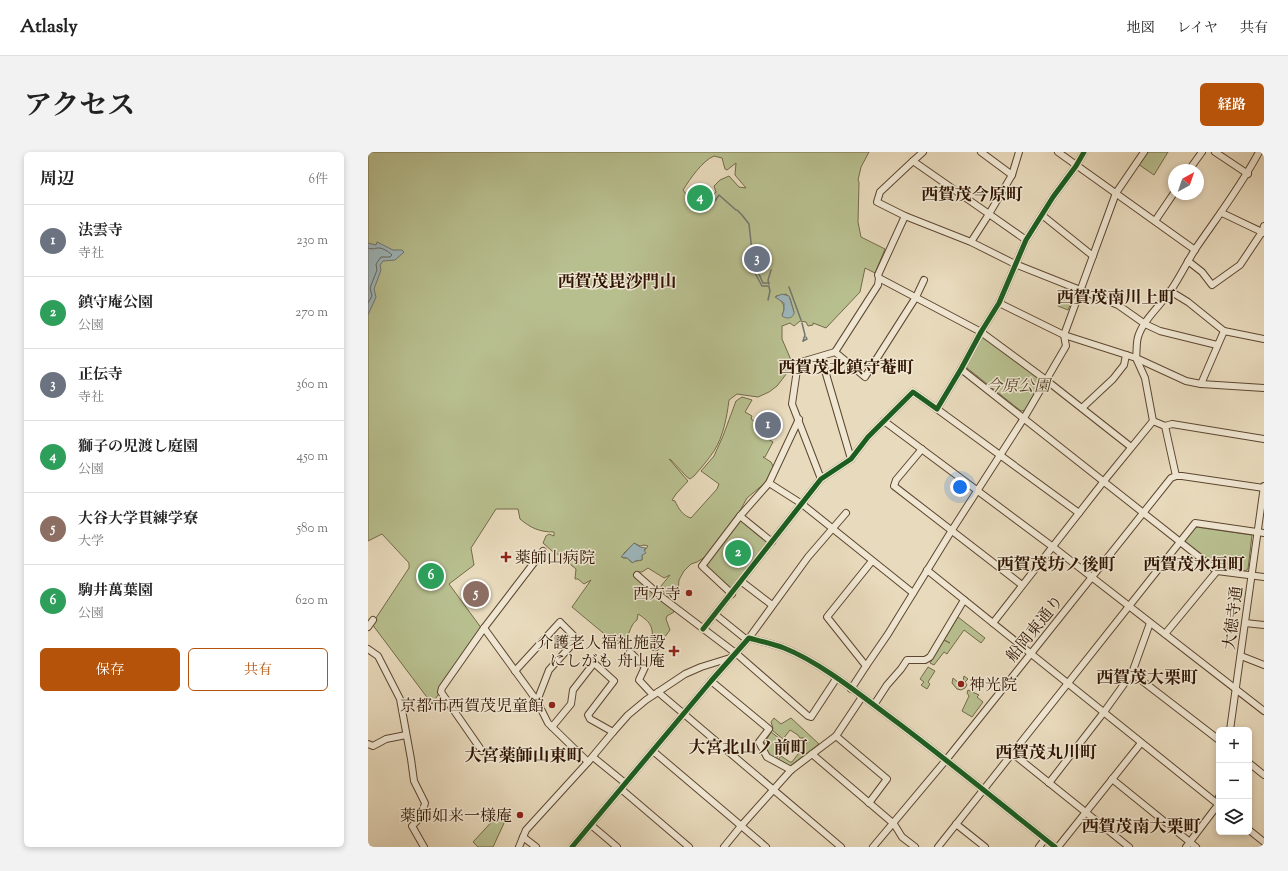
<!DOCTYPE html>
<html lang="ja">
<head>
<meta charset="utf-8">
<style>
	body { margin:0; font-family:"Sorts Mill Goudy","Noto Serif JP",serif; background:#f2f2f2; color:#222 }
	.controls { position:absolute; right:12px; bottom:12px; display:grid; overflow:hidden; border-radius:6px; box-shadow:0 2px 6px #0003 }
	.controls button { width:36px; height:36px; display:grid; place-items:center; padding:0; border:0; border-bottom:1px solid #e0e0e0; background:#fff; color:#222; font:20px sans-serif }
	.compass { position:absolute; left:800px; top:12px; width:36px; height:36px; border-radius:50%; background:#fff; box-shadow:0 2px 6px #0003; rotate:40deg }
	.you { position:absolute; left:592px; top:335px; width:14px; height:14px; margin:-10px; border:3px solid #fff; border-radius:50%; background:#1a73e8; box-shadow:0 0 0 6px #1a73e833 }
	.badge { display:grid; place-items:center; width:26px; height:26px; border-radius:50%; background:#b45309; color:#fff; font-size:13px; font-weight:700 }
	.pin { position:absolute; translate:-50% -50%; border:2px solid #fff; box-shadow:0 1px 4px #0006 }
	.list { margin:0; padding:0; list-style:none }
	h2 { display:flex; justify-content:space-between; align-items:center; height:52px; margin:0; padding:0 16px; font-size:17px }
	h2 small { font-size:13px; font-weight:400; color:#767676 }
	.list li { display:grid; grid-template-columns:26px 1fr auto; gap:12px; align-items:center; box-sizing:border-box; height:72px; padding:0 16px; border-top:1px solid #e0e0e0 }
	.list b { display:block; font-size:15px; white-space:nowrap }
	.list p { margin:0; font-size:13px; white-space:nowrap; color:#767676 }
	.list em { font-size:13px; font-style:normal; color:#767676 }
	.actions { display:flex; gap:8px; padding:12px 16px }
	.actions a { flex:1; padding:9px 0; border:1px solid #b45309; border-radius:6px; text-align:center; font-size:14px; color:#b45309 }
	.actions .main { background:#b45309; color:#fff }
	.icon { flex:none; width:22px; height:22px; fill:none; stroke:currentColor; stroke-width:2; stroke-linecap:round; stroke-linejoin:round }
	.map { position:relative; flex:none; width:896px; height:695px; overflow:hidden; border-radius:6px }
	header { display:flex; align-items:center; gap:24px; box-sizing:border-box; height:56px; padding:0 20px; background:#fff; border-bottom:1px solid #e0e0e0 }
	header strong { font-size:19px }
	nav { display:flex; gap:22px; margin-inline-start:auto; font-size:14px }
	.intro { display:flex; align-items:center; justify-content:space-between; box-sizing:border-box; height:96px; padding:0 24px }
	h1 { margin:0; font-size:28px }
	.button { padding:10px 18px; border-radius:6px; background:#b45309; color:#fff; font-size:14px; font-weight:700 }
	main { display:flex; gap:24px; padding:0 24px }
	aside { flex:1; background:#fff; border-radius:6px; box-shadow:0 2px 6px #0003 }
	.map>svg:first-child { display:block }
	.green { fill:#b8bf8f; stroke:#746a48; fill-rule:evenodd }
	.water { fill:#9db7bc; stroke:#717672 }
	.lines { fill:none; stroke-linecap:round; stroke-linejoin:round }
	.shore { stroke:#66665f; stroke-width:1 }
	.stream { stroke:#717672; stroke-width:1.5 }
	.minor-casing { stroke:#5d4630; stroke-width:8 }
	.minor { stroke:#f0e7d3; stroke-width:6 }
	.cycleway-casing { stroke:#f0e7d3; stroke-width:8 }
	.cycleway { stroke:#1b5e20; stroke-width:5 }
	.poi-dot { fill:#8f2418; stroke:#f0e7d3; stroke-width:1.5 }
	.labels { text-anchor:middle; stroke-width:3; stroke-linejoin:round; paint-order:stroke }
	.park-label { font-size:16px; font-style:italic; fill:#58472c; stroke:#f0e7d3 }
	.poi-label { font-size:16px; fill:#2f1402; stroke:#f0e7d3; text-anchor:end }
	.street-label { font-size:16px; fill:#2f1402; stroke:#f0e7d3 }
	.neighbourhood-label { font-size:17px; font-weight:bold; fill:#2f1402; stroke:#f0e7d3 }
</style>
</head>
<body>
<header>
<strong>Atlasly</strong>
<nav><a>地図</a><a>レイヤ</a><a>共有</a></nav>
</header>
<div class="intro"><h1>アクセス</h1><a class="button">経路</a></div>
<main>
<aside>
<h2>周辺<small>6件</small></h2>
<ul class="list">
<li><span class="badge" style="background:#6b7280">1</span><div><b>法雲寺</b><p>寺社</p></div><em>230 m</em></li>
<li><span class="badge" style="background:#2e9e5b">2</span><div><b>鎮守庵公園</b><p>公園</p></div><em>270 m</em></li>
<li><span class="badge" style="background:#6b7280">3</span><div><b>正伝寺</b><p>寺社</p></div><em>360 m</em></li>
<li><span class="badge" style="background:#2e9e5b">4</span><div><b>獅子の児渡し庭園</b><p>公園</p></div><em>450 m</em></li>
<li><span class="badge" style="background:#8d6e63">5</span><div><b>大谷大学貫練学寮</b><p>大学</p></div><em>580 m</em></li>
<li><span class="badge" style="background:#2e9e5b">6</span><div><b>駒井萬葉園</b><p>公園</p></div><em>620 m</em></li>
</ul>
<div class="actions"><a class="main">保存</a><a>共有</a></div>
</aside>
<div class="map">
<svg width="896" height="695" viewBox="0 0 896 695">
	<rect width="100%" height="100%" fill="#e8dabc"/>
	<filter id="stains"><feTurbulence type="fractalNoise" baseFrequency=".005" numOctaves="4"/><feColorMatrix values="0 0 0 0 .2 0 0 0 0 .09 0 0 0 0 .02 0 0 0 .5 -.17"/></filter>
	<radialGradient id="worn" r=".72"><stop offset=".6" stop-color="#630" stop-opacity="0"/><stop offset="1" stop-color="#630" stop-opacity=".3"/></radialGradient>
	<g class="green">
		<path d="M0,0h501l-8,15 -3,13 1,2 -1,40 3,15 24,12 -10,24 -10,-5 -5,24 -34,36 -13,-5v2l-5,1 -2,-4 -6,-1 -6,5 -4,-3 -8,3v13l9,21 -4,13 -10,13 -8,6 -11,5 -21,-3 -8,6c-2,17 -6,37 -15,51 -6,9 -13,17 -20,25l-4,3 -3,-2 -16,-17 -2,-1 19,22 -12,13 -4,6 3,1c3,7 8,15 16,17l26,-29 2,-5 -18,-13 13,-15 9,-20 13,-35 6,-4 10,3 -7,12 7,4 -1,3 8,5 -4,7 18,11 -8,15h-2l8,5 3,6 -9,15 -18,15 -15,27 -27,32 -8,5 -6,2 -7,7 -5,9 -1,12 -11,8 -6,-14 9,-11 -6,3 -16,-10 -6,4h-7l1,4 29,27 8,6 1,3 -7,4 -1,3 4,11 -6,8 -3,9 -4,4 -5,-1c0,-19 4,-25 -14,-36l-1,6c-6,4 -7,12 -11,19l-3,-1 -2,3h-6l-1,1 -42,-35 19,-27 -7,4 -6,-5h-3l1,-10 -17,-14 -7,-4 -9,-8 3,-7 3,-2 5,2v-4c-15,0 -23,-4 -34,-13l-2,-10h-22l-25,39 3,17 -25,19 33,45 -50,75 -60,-80 37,-56v-5l-27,-29 -14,7zM346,4l8,2 3,11 2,1 9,-7 -1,12 11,13 -7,-1 -10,-11 -9,4 -6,6 2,6 -18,18 -15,-20c7,-11 19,-29 31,-34zM418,142l4,4 4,14 -12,3c5,-9 0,-13 -6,-19zM266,391l6,3 4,-1 4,1 -6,8v6l-11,2 -4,-4h-4l1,-5z"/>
		<path d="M778,0h22l-14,23 -16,-11z"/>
		<path d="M336,37l6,6 -12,11 -6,-7z"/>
		<path d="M698,134l8,4 1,3 -7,17 -10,-4z"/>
		<path d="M616,185l56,41v5l-15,27 -4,1 -54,-43 -1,-3 15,-27z"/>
		<path d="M374,368l26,23 -35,46h-3l-23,-22v-4l32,-42z"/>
		<path d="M828,375l56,8 -4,34 -3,2 -26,-3 -35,-27z"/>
		<path d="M590,465l27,21 -4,5 -17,-13 -17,24 -3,-2 -10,13 -4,-2 14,-23 6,3 -6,-3z"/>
		<path d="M560,515l7,4 -7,11 2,2 -3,5 -6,-4 3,-3 -4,-3z"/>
		<path d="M596,524l4,3 -3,3 2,3 -2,3 -4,2 -4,-1 -5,-6 1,-5 7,6 3,-3z"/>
		<path d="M600,538l11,5 -2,2 6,5 -11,15 -10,-6 7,-15 -2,-3z"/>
		<path d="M406,566l7,6 10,-6 28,26 -29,22 -12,-6 3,-4 9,6h2l16,-21 -4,-3h-4l-2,-3 -8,-5 -7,9 -11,-9 1,-2 -2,-6z"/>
		<path d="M403,580l12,9 -5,5 5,3 -7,10 -7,-3 -5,-12z"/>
		<path d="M129,664l8,5 -12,26h-15l-5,-5z"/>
	</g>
	<g class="water">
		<path d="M9,90l16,8h9l2,2 -9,8 -12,1 -3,4 1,5 -7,19 2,8 -8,18v-72l8,2z"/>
		<path d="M414,142l7,2 5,16v2c-3,5 -7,5 -12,2l2,-6v-7l-9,-6z"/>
		<path d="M266,391l6,4 6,1 -2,2 2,3 -4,2v5l-7,1 -2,2 -6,-5 -6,-1z"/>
	</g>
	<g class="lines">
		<path class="shore" d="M0,96c5,2 6,0 11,0 4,0 10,4 13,7l-2,2h-9l-5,7 1,6 -7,18 2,8 -4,7"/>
		<g class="stream">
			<path d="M347,49l4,-6 17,15"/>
			<path d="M369,58l5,5 7,9 5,46"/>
			<path d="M390,120l5,11h6"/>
			<path d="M387,121l7,13h7"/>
			<path d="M401,132l-1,-4 3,-10"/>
			<path d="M421,135l12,33"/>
			<path d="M400,148l2,-9 -1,-4"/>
			<path d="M434,171l3,12 -2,6"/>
			<path d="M435,189l4,-2 -1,-2"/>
		</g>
		<defs>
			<g id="minor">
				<path d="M613,0l31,23"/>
				<path d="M651,0l-7,23 -23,39 37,26"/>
				<path d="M690,0l137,98"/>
				<path d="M847,0l33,22"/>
				<path d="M891,0c-18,34 -41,64 -63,96 -9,14 -16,29 -25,42 -10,15 -28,30 -33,47 -2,7 -1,15 -2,21l50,23 15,3 63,4"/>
				<path d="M545,9l10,-9"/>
				<path d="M821,18l13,-18"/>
				<path d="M854,61l42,20"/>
				<path d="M674,63l51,41"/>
				<path d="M787,69l19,-28"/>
				<path d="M603,90l18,-28 -76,-53 -33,31 -3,10 28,14 66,26 44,22 103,41 27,19 15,7 57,14"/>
				<path d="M820,109l14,11 10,13 28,-20 22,-33 2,-6"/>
				<path d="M511,126l-1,-3 27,-59"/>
				<path d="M802,139l18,11 36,29"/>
				<path d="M631,151l65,32 72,23 9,20 8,43"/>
				<path d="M467,200l43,-67 1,-7 102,54 65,48 85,67"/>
				<path d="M453,205l30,102"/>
				<path d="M593,217l256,202 47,6"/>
				<path d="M833,232l23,-53 40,8"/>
				<path d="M714,256l31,-29 11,-14 2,-10"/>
				<path d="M569,257l142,104"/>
				<path d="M516,269l169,126 211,164"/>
				<path d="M797,274l7,-2 92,15"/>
				<path d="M554,297l-26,31 -2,6 128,99"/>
				<path d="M453,327l-29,-75 6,-41 37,-11 30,25 51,-80 8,-17"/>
				<path d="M401,331l33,21 111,89"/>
				<path d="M372,364l32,26"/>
				<path d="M559,418l292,235"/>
				<path d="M269,423l27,24 74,56 70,61 3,1 25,-38"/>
				<path d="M374,430l30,23"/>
				<path d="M364,442l-30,-28 38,-50 29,-33 30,-64"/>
				<path d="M348,463l31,25"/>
				<path d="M625,471l111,-142 49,-60 12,5 11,50"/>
				<path d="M877,471l19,2"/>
				<path d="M0,475l5,-7"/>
				<path d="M116,476l53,73 11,22 40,39"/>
				<path d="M335,477l118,-150 30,-20 17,-22 45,-45 24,17 24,-40 20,-37 18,-29 27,-63 27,-43 23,-31 8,-14"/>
				<path d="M797,482l52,-63"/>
				<path d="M381,486l59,-81 38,-44"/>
				<path d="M0,497l10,7 22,43 11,60 3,22 11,22 -4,14 -9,9 12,21"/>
				<path d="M262,500l15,15 -6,13 14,15"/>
				<path d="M873,504l23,9"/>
				<path d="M498,514l-39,-49 45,-56"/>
				<path d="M147,519l45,-49 17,17 -28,31 -12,31"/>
				<path d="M764,521l87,67"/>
				<path d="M343,529l58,48 -10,13 8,15 24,13"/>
				<path d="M483,537l15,-23 22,-32 64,-104 72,-112 42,-72 -2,-11 52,-142 28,-41"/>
				<path d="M290,540l183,155"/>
				<path d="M506,553l13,-20 14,-16 6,-9h18l5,-3 34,-57"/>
				<path d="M184,575l19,-23 2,-14 21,-27 20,18 -26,34 2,4 23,13"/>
				<path d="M862,578l34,-244"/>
				<path d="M468,584l51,43 -18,24"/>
				<path d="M0,592l5,2 13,-7 20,-4"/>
				<path d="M114,599l-41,-59 1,-4 42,-60 59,-77"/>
				<path d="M285,599l113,96"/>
				<path d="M644,601l117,94"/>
				<path d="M444,602l82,70 8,13 13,10"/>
				<path d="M225,605l32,26"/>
				<path d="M881,611l15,12"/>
				<path d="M744,627l84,68"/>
				<path d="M681,631l55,-71 28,-39 18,-50"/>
				<path d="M253,637l68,58"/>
				<path d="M588,672l29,23"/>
				<path d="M223,673l26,22"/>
				<path d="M881,678l15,12"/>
				<path d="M155,685l13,10"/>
				<path d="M151,695l7,-17 62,-68 25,-30 15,-17 18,-15 39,-26 16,-7 29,-9"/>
				<path d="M204,695l139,-166 38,-43c11,3 24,6 35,10 38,15 80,50 114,75 53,40 104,82 157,124"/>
				<path d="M356,695l17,-21 50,-56 45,-34 26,-39"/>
				<path d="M505,695l73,-87 225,-282 5,-2h6l82,12"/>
				<path d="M570,695l257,-324 69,10"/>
				<path d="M671,695l6,-8"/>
				<path d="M690,695l83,-104"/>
				<path d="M818,695l28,-37 4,-5 1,-8"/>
			</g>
		</defs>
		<use href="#minor" class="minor-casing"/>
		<use href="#minor" class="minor"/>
		<defs>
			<g id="cycleway">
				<path d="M335,477l118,-150 30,-20 17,-22 45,-45 24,17 24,-40 20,-37 18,-29 27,-63 27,-43 23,-31 8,-14"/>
				<path d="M204,695l139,-166 38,-43c11,3 24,6 35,10 38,15 80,50 114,75 53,40 104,82 157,124"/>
			</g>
		</defs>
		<use href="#cycleway" class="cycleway-casing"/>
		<use href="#cycleway" class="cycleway"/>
	</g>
	<g class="poi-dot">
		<path d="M136 399h4v4h4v4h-4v4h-4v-4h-4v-4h4z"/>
		<circle cx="321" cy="441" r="4"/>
		<path d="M304 493h4v4h4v4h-4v4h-4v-4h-4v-4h4z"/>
		<circle cx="593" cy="532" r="4"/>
		<circle cx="184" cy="553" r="4"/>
		<circle cx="152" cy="663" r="4"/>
	</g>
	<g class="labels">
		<g class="park-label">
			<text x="650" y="239">今原公園</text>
		</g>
		<g class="poi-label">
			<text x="147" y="411" text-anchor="start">薬師山病院</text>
			<text x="313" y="447">西方寺</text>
			<text x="297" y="496">介護老人福祉施設<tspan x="297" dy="18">にしがも 舟山庵</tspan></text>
			<text x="601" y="538" text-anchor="start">神光院</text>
			<text x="176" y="559">京都市西賀茂児童館</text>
			<text x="144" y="669">薬師如来一様庵</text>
		</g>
		<g class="street-label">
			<text transform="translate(864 466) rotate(-83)" y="6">大徳寺通</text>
			<text transform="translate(666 476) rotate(-51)" y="6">船岡東通り</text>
		</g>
		<g class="neighbourhood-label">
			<text x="604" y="48">西賀茂今原町</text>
			<text x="249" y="135">西賀茂毘沙門山</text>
			<text x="748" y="151">西賀茂南川上町</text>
			<text x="478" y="221">西賀茂北鎮守菴町</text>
			<text x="688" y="418">西賀茂坊ノ後町</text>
			<text x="826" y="418">西賀茂水垣町</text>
			<text x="779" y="531">西賀茂大栗町</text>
			<text x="380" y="601">大宮北山ノ前町</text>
			<text x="678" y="606">西賀茂丸川町</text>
			<text x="156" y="609">大宮薬師山東町</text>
			<text x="773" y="680">西賀茂南大栗町</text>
		</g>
	</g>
	<rect width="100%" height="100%" filter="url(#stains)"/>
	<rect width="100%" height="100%" fill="url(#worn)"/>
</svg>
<div class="controls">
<button>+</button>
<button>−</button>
<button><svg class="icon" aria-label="layers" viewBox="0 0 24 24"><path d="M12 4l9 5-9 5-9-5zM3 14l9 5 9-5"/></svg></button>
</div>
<svg class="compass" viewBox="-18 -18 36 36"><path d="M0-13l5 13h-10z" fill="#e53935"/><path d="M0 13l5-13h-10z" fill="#767676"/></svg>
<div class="you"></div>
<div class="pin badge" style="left:400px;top:273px;background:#6b7280">1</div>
<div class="pin badge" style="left:370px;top:401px;background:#2e9e5b">2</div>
<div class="pin badge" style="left:389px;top:107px;background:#6b7280">3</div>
<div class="pin badge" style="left:332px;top:46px;background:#2e9e5b">4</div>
<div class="pin badge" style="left:108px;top:442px;background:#8d6e63">5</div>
<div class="pin badge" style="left:63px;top:424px;background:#2e9e5b">6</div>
</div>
</main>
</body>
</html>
